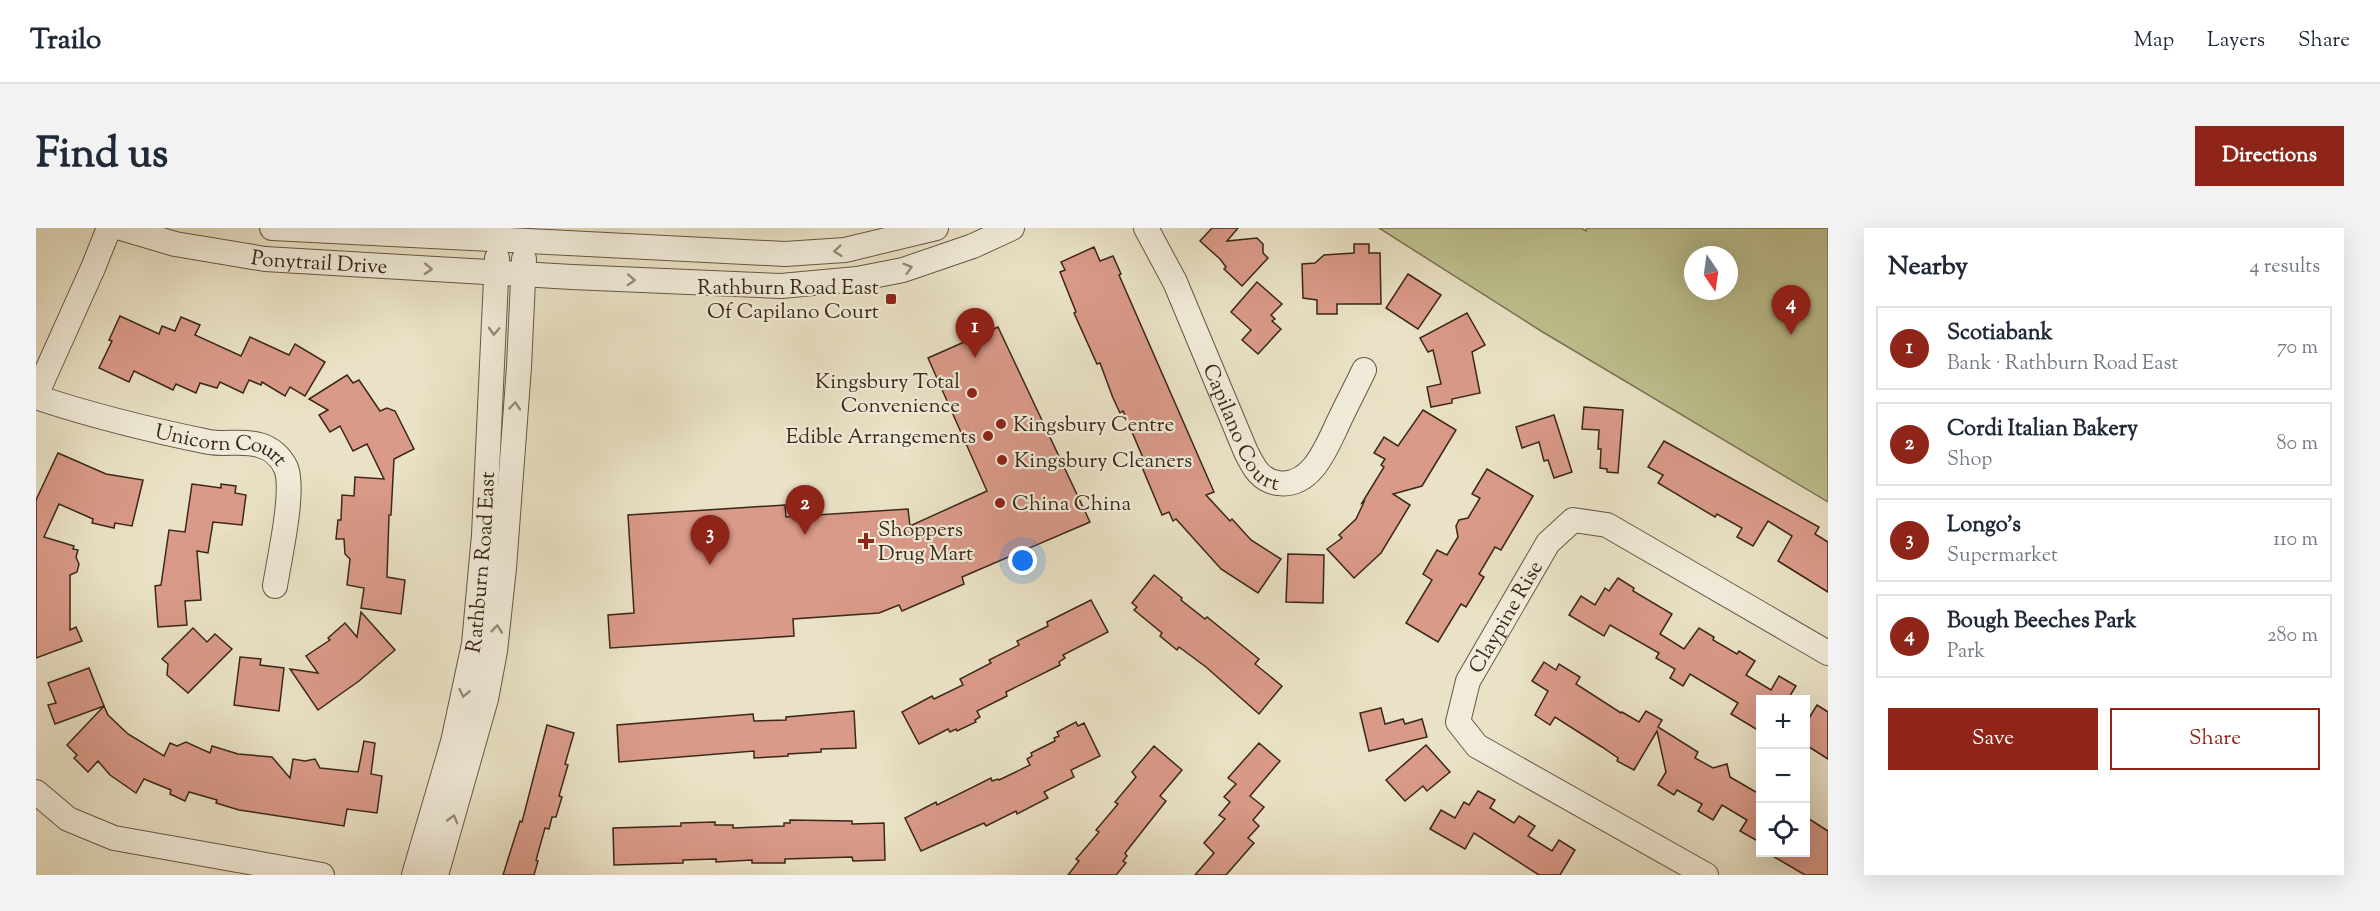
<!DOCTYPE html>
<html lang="en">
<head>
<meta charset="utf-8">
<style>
	body { margin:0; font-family:"Sorts Mill Goudy",serif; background:#f2f2f3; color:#1f2937 }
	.controls { position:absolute; right:18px; bottom:18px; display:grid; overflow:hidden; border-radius:0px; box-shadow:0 6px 24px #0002 }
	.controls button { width:54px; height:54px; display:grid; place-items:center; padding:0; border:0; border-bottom:2px solid #e0e1e3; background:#fff; color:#1f2937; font:30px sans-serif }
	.compass { position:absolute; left:1648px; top:18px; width:54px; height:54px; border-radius:50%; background:#fff; box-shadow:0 6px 24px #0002; rotate:167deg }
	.you { position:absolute; left:987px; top:333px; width:21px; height:21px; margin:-15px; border:4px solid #fff; border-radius:50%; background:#1a73e8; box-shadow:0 0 0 9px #1a73e833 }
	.badge { display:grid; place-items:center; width:39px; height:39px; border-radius:50%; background:#8f2418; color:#fff; font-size:20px; font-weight:700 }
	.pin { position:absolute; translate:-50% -50px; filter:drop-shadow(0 2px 3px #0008) }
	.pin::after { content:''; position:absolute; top:32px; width:21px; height:18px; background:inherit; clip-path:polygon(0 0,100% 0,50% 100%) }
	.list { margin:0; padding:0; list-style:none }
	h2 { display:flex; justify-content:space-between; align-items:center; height:78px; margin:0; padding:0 24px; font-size:26px }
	h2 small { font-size:20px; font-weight:400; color:#747a83 }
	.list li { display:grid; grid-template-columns:39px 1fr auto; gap:18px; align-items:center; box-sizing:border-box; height:84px; margin:0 12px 12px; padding:0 12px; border:2px solid #e0e1e3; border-radius:0px }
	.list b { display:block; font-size:22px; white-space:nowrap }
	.list p { margin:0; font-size:20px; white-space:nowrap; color:#747a83 }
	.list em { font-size:20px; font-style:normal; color:#747a83 }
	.actions { display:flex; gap:12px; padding:18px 24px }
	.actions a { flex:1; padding:14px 0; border:2px solid #8f2418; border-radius:0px; text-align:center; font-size:21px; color:#8f2418 }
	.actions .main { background:#8f2418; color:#fff }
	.icon { flex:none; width:33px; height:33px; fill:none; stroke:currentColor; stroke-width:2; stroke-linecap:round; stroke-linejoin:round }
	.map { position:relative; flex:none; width:1792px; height:647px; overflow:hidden; border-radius:0px }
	header { display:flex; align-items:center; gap:36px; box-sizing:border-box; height:84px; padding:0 30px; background:#fff; border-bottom:2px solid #e0e1e3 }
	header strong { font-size:28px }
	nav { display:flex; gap:33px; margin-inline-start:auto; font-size:21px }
	.intro { display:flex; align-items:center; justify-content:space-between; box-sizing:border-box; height:144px; padding:0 36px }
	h1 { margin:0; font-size:42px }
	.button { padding:15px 27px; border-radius:0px; background:#8f2418; color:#fff; font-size:21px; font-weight:700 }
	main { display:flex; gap:36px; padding:0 36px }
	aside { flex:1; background:#fff; border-radius:0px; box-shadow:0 6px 24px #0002 }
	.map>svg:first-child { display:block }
	.green { fill:#bec190; stroke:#7c7454; stroke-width:1.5; fill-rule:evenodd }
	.building { fill:#da9a89; stroke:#3b2719; stroke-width:1.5 }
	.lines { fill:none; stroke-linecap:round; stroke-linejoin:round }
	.minor-casing { stroke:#675644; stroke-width:26 }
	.minor { stroke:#f1ecda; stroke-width:24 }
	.oneway { stroke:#968a7a }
	.poi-dot { fill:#8f2418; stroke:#f1ecda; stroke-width:2 }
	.labels { text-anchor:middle; stroke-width:4.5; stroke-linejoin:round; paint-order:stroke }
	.street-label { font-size:21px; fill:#3b2719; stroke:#f1ecda }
	.poi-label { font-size:21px; fill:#3b2719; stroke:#f1ecda; text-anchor:start }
</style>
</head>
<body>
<header>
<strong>Trailo</strong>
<nav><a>Map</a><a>Layers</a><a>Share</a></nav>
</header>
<div class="intro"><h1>Find us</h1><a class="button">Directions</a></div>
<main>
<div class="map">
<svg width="1792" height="647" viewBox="0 0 1792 647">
	<rect width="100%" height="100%" fill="#eae2c6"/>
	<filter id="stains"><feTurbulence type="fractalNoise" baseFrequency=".00333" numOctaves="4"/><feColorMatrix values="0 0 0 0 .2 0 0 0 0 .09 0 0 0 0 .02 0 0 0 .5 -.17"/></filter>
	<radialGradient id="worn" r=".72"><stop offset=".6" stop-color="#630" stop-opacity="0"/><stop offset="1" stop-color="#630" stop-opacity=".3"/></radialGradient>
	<path class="green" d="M1343,0h202l5,3 1,-3h241v274l-287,-171zM1657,27h36v36h-36z"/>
	<g class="building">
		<path d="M1176,0h26l-11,13 30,-3 6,6v9l5,5 -26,28 -18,-17 2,-2 -6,-8 -20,-18z"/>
		<path d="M1318,16h15v9h11l1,51h-44v10h-20v-14l-14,-2 -1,-34 13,-1 9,-8 30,-2z"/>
		<path d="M1058,19l6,14 13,-5 8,18 -2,1 95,217 -8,3 24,26 2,-2 19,21 30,19 -23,34 -37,-24 -45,-50 -3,2 -4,-9 -7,3 -20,-48 4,-2 -23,-54 -3,2 -7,-15 -13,-35 -3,1 -23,-51 2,-1 -16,-40 5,-2 -4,-8z"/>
		<path d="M1372,46l33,21 -23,34 -32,-21z"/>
		<path d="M1221,54l25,22 -11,11 4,4 -3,2 9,8 -23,25 -16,-14 9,-10 -20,-18z"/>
		<path d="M1431,85l18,32 -13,7 8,41 -28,6v4l-21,4 -4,-20 14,-3 -8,-34 -5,2 -8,-14z"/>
		<path d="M84,88l39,18 3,-8 13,5 6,-14 19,8 -5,10 46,21 9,-19 39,18 6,-11 30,18 -20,34 -15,-9 -5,9 -23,-14 -1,3 -12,-5 -6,13 -23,-11 -3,6 -17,-5 -4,10 -20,-9 -3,6 -39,-19 -5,11 -30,-14 13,-27 -3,-1z"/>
		<path d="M962,99l92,195 -128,55 2,7 -62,27 -3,-6 -20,8 -86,6 1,17 -184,12 -2,-33 26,-2 -6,-98 157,-10 1,12 122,-8 2,17 77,-35 -59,-133z"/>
		<path d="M311,147l6,8 6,-3 21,31 7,-3 8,3 19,38 -20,10 -3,56h-2l-2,62 18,3 -4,34 -40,-6 3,-20 -17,-3 3,-26 -5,-5 -1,-15h-8l2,-19h3l1,-25 12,1 1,-19 29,2 -17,-35 -14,7 -13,-25 -10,6 -11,-17 9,-5 -19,-11z"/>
		<path d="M1548,179l39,3 -5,63 -11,-1v-3l-7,-1 1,-19h-3l1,-19 -17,-1z"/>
		<path d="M1387,182l33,20 -34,56 -29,8 17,11 -29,48 -27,25 -27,-29 15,-11 -3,-3 17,-16 8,-17 -2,1 22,-36 -3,-2 4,-6 -11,-6 10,-16 14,9z"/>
		<path d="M1518,187l18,57 -18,6 -6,-18 -4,1 -5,-19 -17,6 -6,-21z"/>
		<path d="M1628,213l155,86 -4,7 13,8v50l-50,-31 14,-25 -24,-15 -15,25 -16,-9 5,-9 -25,-14 -2,3 -57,-34 5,-8 -15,-8z"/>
		<path d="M22,225l48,21 37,6 -11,46 -17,-3 -1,5 -22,-5 1,-4 -34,-15 -15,33 30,9 -1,3 5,1 -2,7 3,7 -2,8 -7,3v55l6,-3 6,14 -46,17v-158z"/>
		<path d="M1451,241l46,27 -32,54 -6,-3 -16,27 5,3 -18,30 -5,-3 -23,38 -32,-19 26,-43 -9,-6 14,-24 10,5 11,-18 -2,-11 3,-6 9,-2 12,-20 -8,-4z"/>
		<path d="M156,256l29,4v-4l15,2 -1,7 11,2 -4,30 -29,-3 -5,31 -11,-2 4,49 -16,1 2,24 -29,2 -3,-41 6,-1 8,-55 16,2z"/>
		<path d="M1252,326l36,1 -1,48 -37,-1z"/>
		<path d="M1118,347l28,23 -1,2 24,19 2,-2 52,42 -4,5 27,22 -23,28 -53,-47 -27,-20 -2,3 -17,-14 2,-3 -28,-23 3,-3 -5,-4z"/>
		<path d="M1582,350l16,10 -1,3 39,23 -12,20 24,15 15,-21 15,9 -1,3 24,14 2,-3 16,10 -9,14 25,15 8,-14 17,10 -8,13h-27v33l-30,-18 7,-11 -48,-29 -7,12 -13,-8 5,-9 -19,-11 3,-5 -49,-28 -6,11 -35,-21 12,-19 14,9 10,-17 4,3z"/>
		<path d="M1055,372l17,32 -45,23 2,3 -6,4 1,3 -54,27 1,4 -30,15 3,6 -5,3 1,2 -19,9 -1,-2 -6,3 -2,-3 -29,15 -17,-32 30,-16 2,3 29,-14 -3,-6 31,-16 -2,-3 30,-15 -2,-4 31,-15 -1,-4z"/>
		<path d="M325,384l34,38 -36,31 -41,29 -28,-41 28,4 -12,-17 24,-16 -2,-2 17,-15 12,14z"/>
		<path d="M157,400l14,14 8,-8 17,15 -44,44 -21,-18 1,-11 -6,-5z"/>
		<path d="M204,429l21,2 -1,6 24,3 -5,43 -45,-6z"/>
		<path d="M1508,434l12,8 3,-6 21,13 -4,7 45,29 1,-1 17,10 7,-11 16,9 -4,7 40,25 -3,6 18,10 14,-4 3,13 31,18v48l-21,-12 7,-11 -25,-15 -9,15 -15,-9 4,-7 -25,-14 -3,5 -16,-10 8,-13 -9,-41 -23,39 -17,-9 1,-3 -16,-11 -47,-30 -5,8 -15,-10 13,-24 -16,-10z"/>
		<path d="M53,440l15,38 -49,18 -7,-19 8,-2 -8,-20z"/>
		<path d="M1781,477l11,7v47l-22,-14v-22z"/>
		<path d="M68,478l4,9 20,19 36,22 6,-13 7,3 9,-4 24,11 2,-7 26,8 34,3 18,21 3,-19 12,2 10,-2 5,9 38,4 6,-31 11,2 -4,31 11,2 -5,37 -30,-4 -3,17 -105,-16 -23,-7 1,-3 -28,-8 -4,9 -15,-7 1,-4 -27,-11 -8,14 -26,-18 -12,-14 -10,11 -14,-14 3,-3 -10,-10z"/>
		<path d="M1345,480l4,16 18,-5 2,5 17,-5 5,18 -58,14 -9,-38z"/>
		<path d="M818,483l2,37 -35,1v3l-33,2v2l-34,2v-7l-135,11 -2,-37 136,-11 1,7 32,-1v-3z"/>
		<path d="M1040,494l2,4 6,-3 16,33 -29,14 3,7 -30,15 4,6 -31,16 -1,-3 -30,15 -2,-3 -63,28 -16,-33 31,-16 1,3 54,-27 1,3 6,-2 1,1 31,-15 -3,-6 5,-3 -1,-3 24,-12 -1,-3 5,-2 -2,-4z"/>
		<path d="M511,497l27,8 -9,31 3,1 -9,31 3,1 -6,20h-4l-3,12 -4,-1 -9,32 2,1 -4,14h-31l17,-54 2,1z"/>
		<path d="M1223,515l21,18 -30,35 14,11 -11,13 6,6 -11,12 6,5 -28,32h-31l19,-22 -10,-10 21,-24 -6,-4 11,-13 -6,-5 12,-13 -8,-6z"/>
		<path d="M1390,517l24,27 -23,19 -4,-5 -18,15 -19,-21z"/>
		<path d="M1118,518l28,24 -22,26 6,5 -41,52 2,3 -4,5 3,2 -10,12h-48l11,-14 -3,-2 23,-27 -3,-2 22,-26 -3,-2 21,-25 -4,-5z"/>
		<path d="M1442,563l17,9 -5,8 24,15 5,-7 16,10 -7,10 24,15 7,-11 16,10 -15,25h-21l-65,-42 -9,16 -35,-20 11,-19 14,8 9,-16 5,3z"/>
		<path d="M1770,589l22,14v44h-23l-39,-23h40z"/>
		<path d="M754,592l62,1v3l32,-1 1,37 -32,1 -1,-4 -67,2v4h-33v-3l-36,2v-3l-33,1v3l-69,2 -1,-37 68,-2v-3l34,-1v3h18v3l51,-2v-3h6z"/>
	</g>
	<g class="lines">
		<defs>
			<g id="minor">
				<path id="s1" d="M85,0l54,16 90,15 307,18 209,9 76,-7 46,-9 70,-24 39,-18"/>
				<path d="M236,0l513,26 60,-4 91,-22"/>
				<path id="s2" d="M1110,0l29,54 71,170c7,14 14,29 32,31 34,5 49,-37 61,-62 8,-17 17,-34 25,-51"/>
				<path d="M0,167l57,-127 16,-40"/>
				<path id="s3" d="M0,169c57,19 114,33 173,45 17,3 34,-2 50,3 12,3 22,12 27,23 9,23 -7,92 -11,118"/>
				<path d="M0,564l32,27 46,19 208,37"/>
				<path id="s4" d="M378,647l39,-133 21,-98 10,-109 13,-277"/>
				<path d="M400,647l50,-176 9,-48 9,-83 15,-201 5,-108"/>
				<path id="s5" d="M1670,647l-229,-129 -19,-24 10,-41 80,-138 25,-23 34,5 221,128"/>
			</g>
		</defs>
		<use href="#minor" class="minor-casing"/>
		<use href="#minor" class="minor"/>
	</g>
	<defs><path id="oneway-chevron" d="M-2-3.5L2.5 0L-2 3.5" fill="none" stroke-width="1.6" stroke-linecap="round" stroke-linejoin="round" transform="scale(1.5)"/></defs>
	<g class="oneway">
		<use href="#oneway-chevron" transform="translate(802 23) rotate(174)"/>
		<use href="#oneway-chevron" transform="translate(872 40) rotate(-16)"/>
		<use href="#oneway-chevron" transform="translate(392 41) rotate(3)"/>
		<use href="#oneway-chevron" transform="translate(595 52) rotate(3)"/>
		<use href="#oneway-chevron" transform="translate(458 103) rotate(93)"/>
		<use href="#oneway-chevron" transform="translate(479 178) rotate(-85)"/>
		<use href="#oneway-chevron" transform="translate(461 401) rotate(-84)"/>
		<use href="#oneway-chevron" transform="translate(428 465) rotate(102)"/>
		<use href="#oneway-chevron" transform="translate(417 591) rotate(-74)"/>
	</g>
	<g class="poi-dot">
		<rect x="849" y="65" width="12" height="12" rx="3"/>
		<circle cx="936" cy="165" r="6"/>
		<circle cx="965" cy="196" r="6"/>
		<circle cx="952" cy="208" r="6"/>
		<circle cx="966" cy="232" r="6"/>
		<circle cx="964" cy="275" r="6"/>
		<path d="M827 304h6v6h6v6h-6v6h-6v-6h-6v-6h6z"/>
	</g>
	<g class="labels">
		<g class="street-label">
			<text dy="7" stroke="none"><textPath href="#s1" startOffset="202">Ponytrail Drive</textPath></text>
			<text dy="7" stroke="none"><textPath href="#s2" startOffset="222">Capilano Court</textPath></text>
			<text dy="7" stroke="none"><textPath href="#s3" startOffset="192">Unicorn Court</textPath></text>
			<text dy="7" stroke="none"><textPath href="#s4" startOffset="321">Rathburn Road East</textPath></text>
			<text dy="7" stroke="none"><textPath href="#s5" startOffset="410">Claypine Rise</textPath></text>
		</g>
		<g class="poi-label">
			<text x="843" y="66" text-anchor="end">Rathburn Road East<tspan x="843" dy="24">Of Capilano Court</tspan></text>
			<text x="924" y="160" text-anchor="end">Kingsbury Total<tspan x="924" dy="24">Convenience</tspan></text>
			<text x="977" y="203">Kingsbury Centre</text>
			<text x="940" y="215" text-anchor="end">Edible Arrangements</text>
			<text x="978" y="239">Kingsbury Cleaners</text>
			<text x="976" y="282">China China</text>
			<text x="842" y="308">Shoppers<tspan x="842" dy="24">Drug Mart</tspan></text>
		</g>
	</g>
	<rect width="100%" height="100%" filter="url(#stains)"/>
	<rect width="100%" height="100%" fill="url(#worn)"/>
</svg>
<div class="controls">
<button>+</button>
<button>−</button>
<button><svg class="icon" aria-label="locate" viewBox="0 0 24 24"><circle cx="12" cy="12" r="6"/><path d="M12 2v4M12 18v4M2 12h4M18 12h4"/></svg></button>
</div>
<svg class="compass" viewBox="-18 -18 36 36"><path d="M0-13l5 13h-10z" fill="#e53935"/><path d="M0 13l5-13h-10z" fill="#747a83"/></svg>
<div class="you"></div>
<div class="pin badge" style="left:939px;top:130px">1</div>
<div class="pin badge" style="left:769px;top:307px">2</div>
<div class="pin badge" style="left:674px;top:337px">3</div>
<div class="pin badge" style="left:1755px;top:107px">4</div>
</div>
<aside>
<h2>Nearby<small>4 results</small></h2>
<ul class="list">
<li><span class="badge">1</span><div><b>Scotiabank</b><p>Bank · Rathburn Road East</p></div><em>70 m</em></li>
<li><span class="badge">2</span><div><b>Cordi Italian Bakery</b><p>Shop</p></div><em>80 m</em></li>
<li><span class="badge">3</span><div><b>Longo's</b><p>Supermarket</p></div><em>110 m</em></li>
<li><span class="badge">4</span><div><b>Bough Beeches Park</b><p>Park</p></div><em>280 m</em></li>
</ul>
<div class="actions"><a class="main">Save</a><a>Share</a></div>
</aside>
</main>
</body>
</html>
